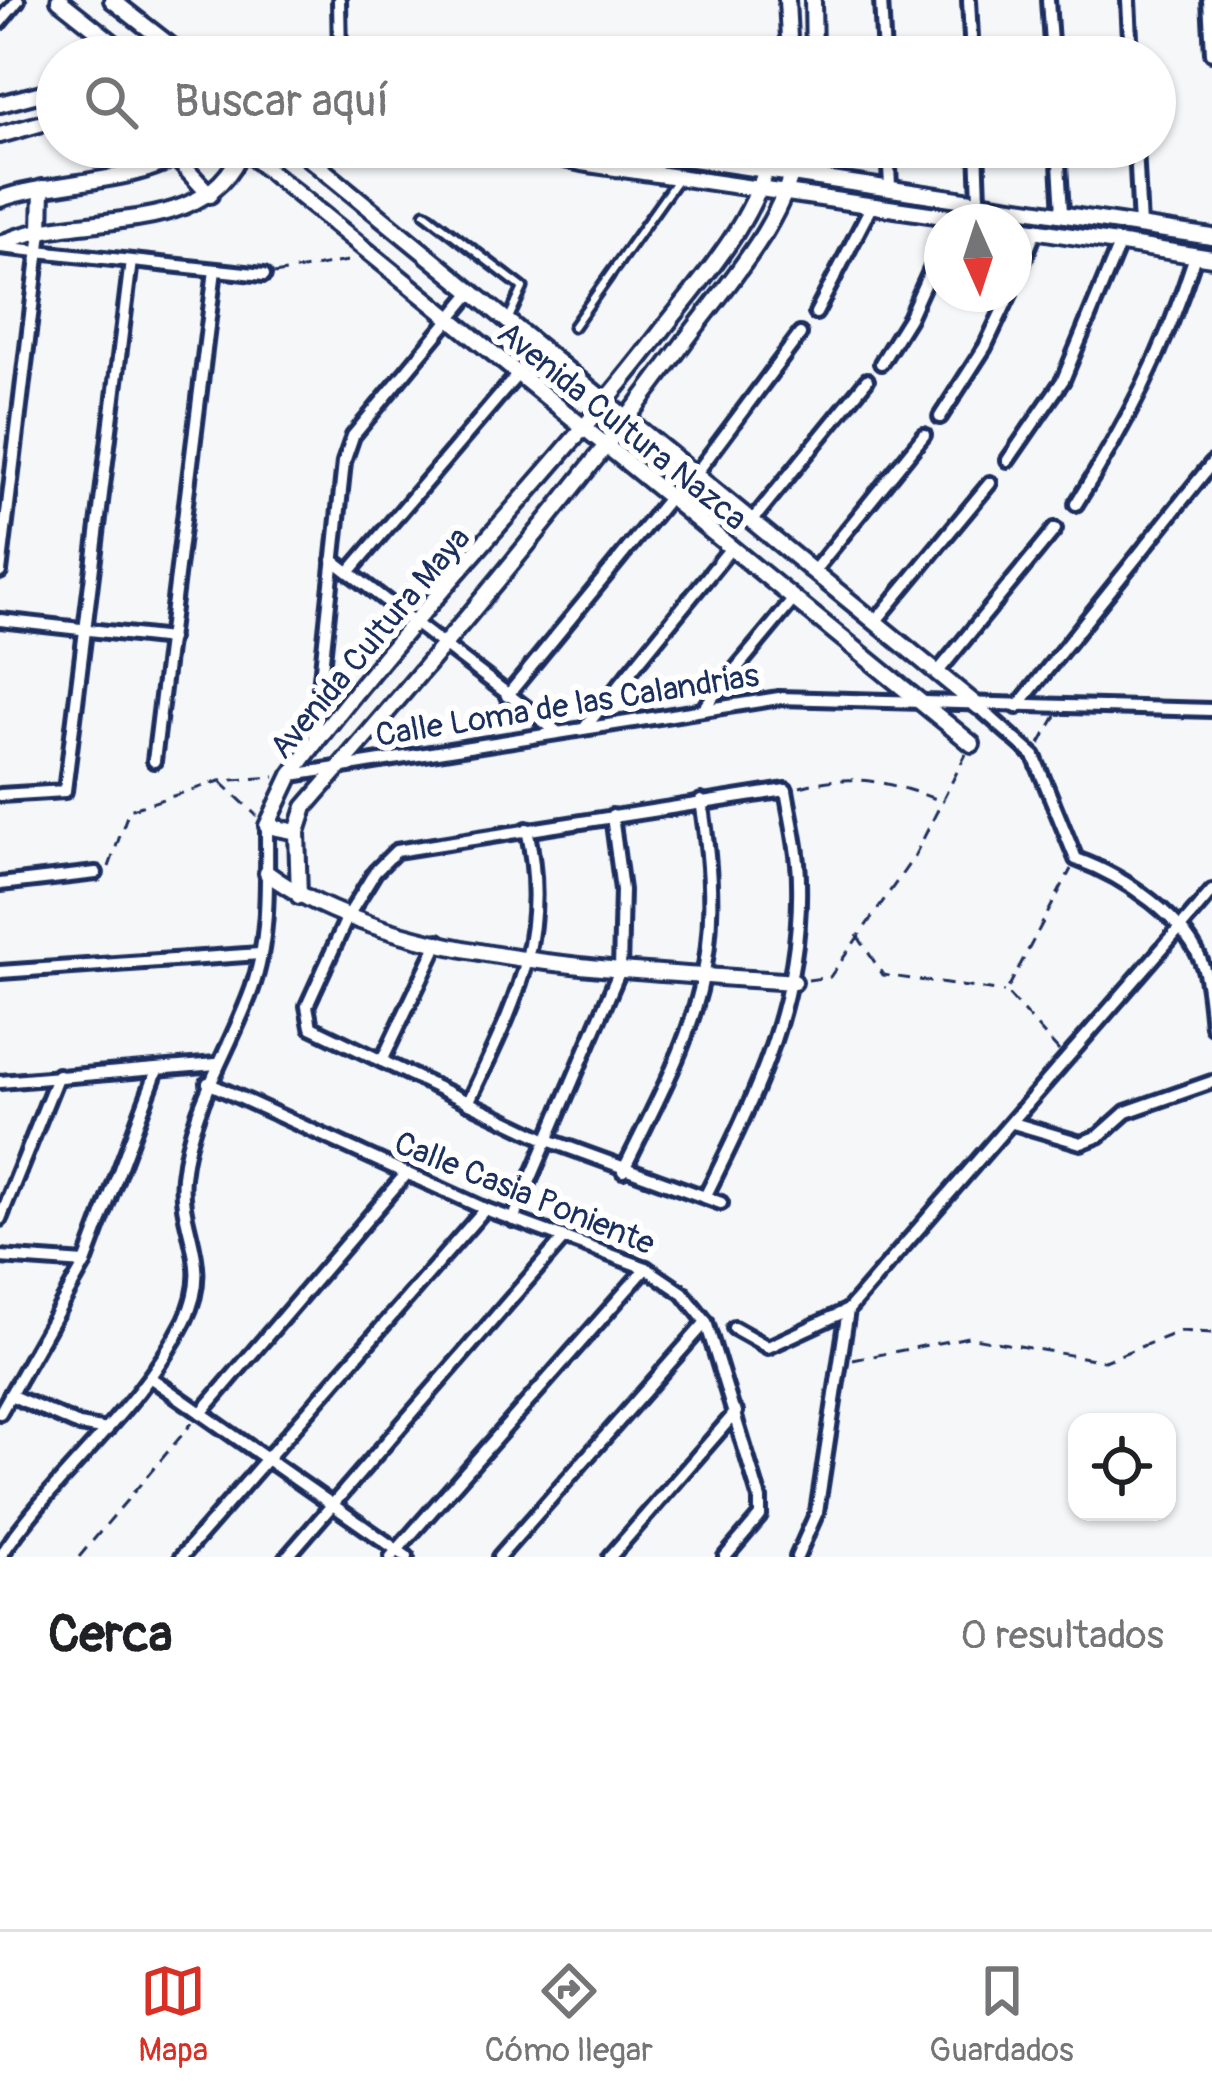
<!DOCTYPE html>
<html lang="es">
<head>
<meta charset="utf-8">
<style>
	body { margin:0; font-family:Pangolin,sans-serif; background:#f6f6f6; color:#202124 }
	.controls { position:absolute; right:36px; bottom:36px; display:grid; overflow:hidden; border-radius:24px; box-shadow:0 3px 9px #0004 }
	.controls button { width:108px; height:108px; display:grid; place-items:center; padding:0; border:0; border-bottom:3px solid #e0e0e0; background:#fff; color:#202124; font:60px sans-serif }
	.compass { position:absolute; left:924px; top:204px; width:108px; height:108px; border-radius:50%; background:#fff; box-shadow:0 3px 9px #0004; rotate:177deg }
	.list { margin:0; padding:0; list-style:none }
	h2 { display:flex; justify-content:space-between; align-items:center; height:156px; margin:0; padding:0 48px; font-size:51px }
	h2 small { font-size:39px; font-weight:400; color:#757577 }
	.icon { flex:none; width:66px; height:66px; fill:none; stroke:currentColor; stroke-width:2; stroke-linecap:round; stroke-linejoin:round }
	.map { position:relative; flex:none; width:1212px; height:1557px; overflow:hidden }
	.search { position:absolute; background:#fff; box-shadow:0 3px 9px #0004; left:36px; right:36px; top:36px; height:132px; display:flex; align-items:center; gap:30px; box-sizing:border-box; padding:0 42px; border-radius:66px; color:#757577; font-size:45px }
	.sheet { height:372px; background:#fff }
	nav { display:flex; justify-content:space-around; align-items:center; box-sizing:border-box; height:168px; border-top:3px solid #e0e0e0; background:#fff; font-size:33px; color:#757577 }
	nav a { display:grid; justify-items:center; gap:6px }
	nav .on { color:#d93025 }
	.map>svg:first-child { display:block }
	.lines { fill:none; stroke-linecap:round; stroke-linejoin:round }
	.service-casing { stroke:#1b2f5e; stroke-width:15 }
	.minor-casing { stroke:#1b2f5e; stroke-width:20 }
	.tertiary-casing { stroke:#1b2f5e; stroke-width:22 }
	.path { stroke:#1b2f5e; stroke-width:3; stroke-dasharray:12 9; stroke-linecap:butt }
	.service { stroke:#fff; stroke-width:6 }
	.minor { stroke:#fff; stroke-width:10 }
	.tertiary { stroke:#fff; stroke-width:14 }
	.labels { text-anchor:middle; stroke-width:12; stroke-linejoin:round; paint-order:stroke }
	.street-label { font-size:33px; fill:#1b2f5e; stroke:#fff }
</style>
</head>
<body>
<div class="map">
<svg width="1212" height="1557" viewBox="0 0 1212 1557">
	<rect width="100%" height="100%" fill="#f6f7f9"/>
	<filter id="ink" filterUnits="userSpaceOnUse"><feTurbulence type="fractalNoise" baseFrequency=".00833" numOctaves="2"/><feDisplacementMap in="SourceGraphic" scale="24" xChannelSelector="R" yChannelSelector="G"/><feConvolveMatrix kernelMatrix="1 2 1 2 8 2 1 2 1" color-interpolation-filters="sRGB"/></filter>
	<g filter="url(#ink)">
		<g class="lines">
			<defs>
				<g id="service">
					<path d="M425,213l98,75 -14,30"/>
					<path d="M573,327l106,-150"/>
				</g>
				<g id="minor">
					<path d="M339,0l1,57"/>
					<path d="M881,0l3,57"/>
					<path d="M969,0l3,57"/>
					<path d="M1048,0l4,57"/>
					<path d="M1128,0l3,57"/>
					<path d="M1209,0l3,53"/>
					<path d="M0,22l18,-22"/>
					<path d="M888,147l2,39"/>
					<path d="M977,147l2,53"/>
					<path d="M1058,147l4,66"/>
					<path d="M1136,147l4,80"/>
					<path d="M0,247l264,28"/>
					<path d="M1014,285l22,-55"/>
					<path d="M816,313l56,-108"/>
					<path d="M881,363l28,-45 33,-73"/>
					<path d="M940,417l45,-70 25,-53"/>
					<path d="M1008,460l55,-80 56,-135"/>
					<path d="M695,475l105,-141"/>
					<path d="M1076,504c51,-80 90,-157 119,-248"/>
					<path d="M752,521l115,-141"/>
					<path d="M333,560l223,171"/>
					<path d="M351,570l167,-196"/>
					<path d="M0,572l41,-340"/>
					<path d="M813,572l111,-137"/>
					<path d="M0,620l170,19"/>
					<path d="M875,622l115,-139"/>
					<path d="M937,673l118,-144"/>
					<path d="M507,696l162,-198"/>
					<path d="M706,705l88,-106"/>
					<path d="M979,707l55,49 42,103c47,17 112,59 128,110 5,18 6,38 8,57"/>
					<path d="M1017,707l195,-244"/>
					<path d="M586,726l145,-178"/>
					<path d="M314,744l30,-282 9,-26 119,-144"/>
					<path d="M154,761l61,-491"/>
					<path d="M292,775l487,-77 433,12"/>
					<path d="M0,795l65,-4 66,-530"/>
					<path d="M0,884l96,-11"/>
					<path d="M0,972l260,-18"/>
					<path d="M382,1061l57,-120"/>
					<path d="M0,1082l216,-18"/>
					<path d="M208,1083l277,126 161,59 37,25 23,29 54,177v17l-35,41"/>
					<path d="M468,1103c45,-97 84,-164 59,-274"/>
					<path d="M1013,1123l68,20 18,-7 27,-24 86,-30"/>
					<path d="M623,1171c72,-144 105,-205 78,-370"/>
					<path d="M705,1197c52,-103 97,-198 94,-315 0,-30 -8,-62 -13,-92l-390,61 -21,21 -27,44 -41,90 4,21 234,112 176,64"/>
					<path d="M0,1219l58,-144"/>
					<path d="M513,1220l107,-250 2,-80 -10,-74"/>
					<path d="M0,1257l85,6"/>
					<path d="M734,1328l34,19 80,-37 364,-419"/>
					<path d="M151,1378l256,179"/>
					<path d="M10,1395l69,30 28,5"/>
					<path d="M0,1413l85,-150 72,-193"/>
					<path d="M201,1413l204,-238"/>
					<path d="M0,1557c55,-84 139,-145 185,-237 29,-59 -7,-89 -2,-143 7,-69 46,-124 69,-188 18,-50 15,-111 15,-163"/>
					<path d="M181,1557l304,-348"/>
					<path d="M287,1557l277,-319"/>
					<path d="M391,1557l255,-289"/>
					<path d="M499,1557l207,-235"/>
					<path d="M610,1557l126,-145"/>
					<path d="M797,1557l20,-45 31,-202"/>
				</g>
				<g id="tertiary">
					<path d="M59,0l72,57"/>
					<path d="M112,0l73,57"/>
					<path d="M787,0l3,57"/>
					<path d="M813,0l1,57"/>
					<path d="M158,57l19,-6 63,6"/>
					<path d="M0,104l57,-15"/>
					<path d="M0,135l57,-16"/>
					<path d="M240,147l732,597"/>
					<path d="M295,147l684,560"/>
					<path d="M512,147l70,16 402,59"/>
					<path d="M612,147l600,90"/>
					<path d="M176,158l34,37"/>
					<path d="M0,199c49,-19 153,-15 187,-52"/>
					<path d="M1014,227l198,31"/>
					<path d="M41,232l1,-44"/>
					<path d="M0,244c77,-37 207,0 243,-97"/>
					<path d="M297,832l-30,-6 24,-51c114,-154 252,-290 369,-442 45,-58 97,-113 112,-186"/>
					<path d="M267,873c129,95 371,97 527,109"/>
					<path d="M299,896l-2,-64 8,-25c131,-151 262,-305 380,-466 45,-61 100,-118 113,-194"/>
				</g>
			</defs>
			<use href="#service" class="service-casing"/>
			<use href="#minor" class="minor-casing"/>
			<use href="#tertiary" class="tertiary-casing"/>
			<g class="path">
				<path d="M274,274l79,-14"/>
				<path d="M1040,744l16,-28"/>
				<path d="M221,782l36,34"/>
				<path d="M800,787c51,-15 91,-5 141,14"/>
				<path d="M109,867l20,-57 91,-29 55,-4"/>
				<path d="M857,935l26,40 121,17"/>
				<path d="M808,980l22,-3 84,-120 52,-103"/>
				<path d="M1059,1051l-53,-59 65,-123"/>
				<path d="M853,1360l115,-23 136,24 77,-30 31,2"/>
				<path d="M79,1557l113,-134"/>
			</g>
			<use href="#service" class="service"/>
			<use href="#minor" class="minor"/>
			<use href="#tertiary" class="tertiary"/>
		</g>
	</g>
	<g class="labels">
		<g class="street-label">
			<text transform="translate(623 425) rotate(39)" y="12">Avenida Cultura Nazca</text>
			<text transform="translate(369 642) rotate(-50)" y="12">Avenida Cultura Maya</text>
			<text transform="translate(567 704) rotate(-9)" y="12">Calle Loma de las Calandrias</text>
			<text transform="translate(525 1192) rotate(22)" y="12">Calle Casia Poniente</text>
		</g>
	</g>
</svg>
<div class="controls">
<button><svg class="icon" aria-label="locate" viewBox="0 0 24 24"><circle cx="12" cy="12" r="6"/><path d="M12 2v4M12 18v4M2 12h4M18 12h4"/></svg></button>
</div>
<svg class="compass" viewBox="-18 -18 36 36"><path d="M0-13l5 13h-10z" fill="#e53935"/><path d="M0 13l5-13h-10z" fill="#757577"/></svg>
<div class="search"><svg class="icon" aria-label="search" viewBox="0 0 24 24"><circle cx="10" cy="10" r="6"/><path d="M15 15l6 6"/></svg>Buscar aquí</div>
</div>
<section class="sheet">
<h2>Cerca<small>0 resultados</small></h2>
<ul class="list">
</ul>
</section>
<nav>
<a class="on"><svg class="icon" aria-label="map" viewBox="0 0 24 24"><path d="M3 6l6-2 6 2 6-2v14l-6 2-6-2-6 2zM9 4v14M15 6v14"/></svg>Mapa</a>
<a><svg class="icon" aria-label="directions" viewBox="0 0 24 24"><path d="M12 3l9 9-9 9-9-9zM9 14v-3h6M13 9l2 2-2 2"/></svg>Cómo llegar</a>
<a><svg class="icon" aria-label="saved" viewBox="0 0 24 24"><path d="M7 4h10v16l-5-4-5 4z"/></svg>Guardados</a>
</nav>
</body>
</html>
